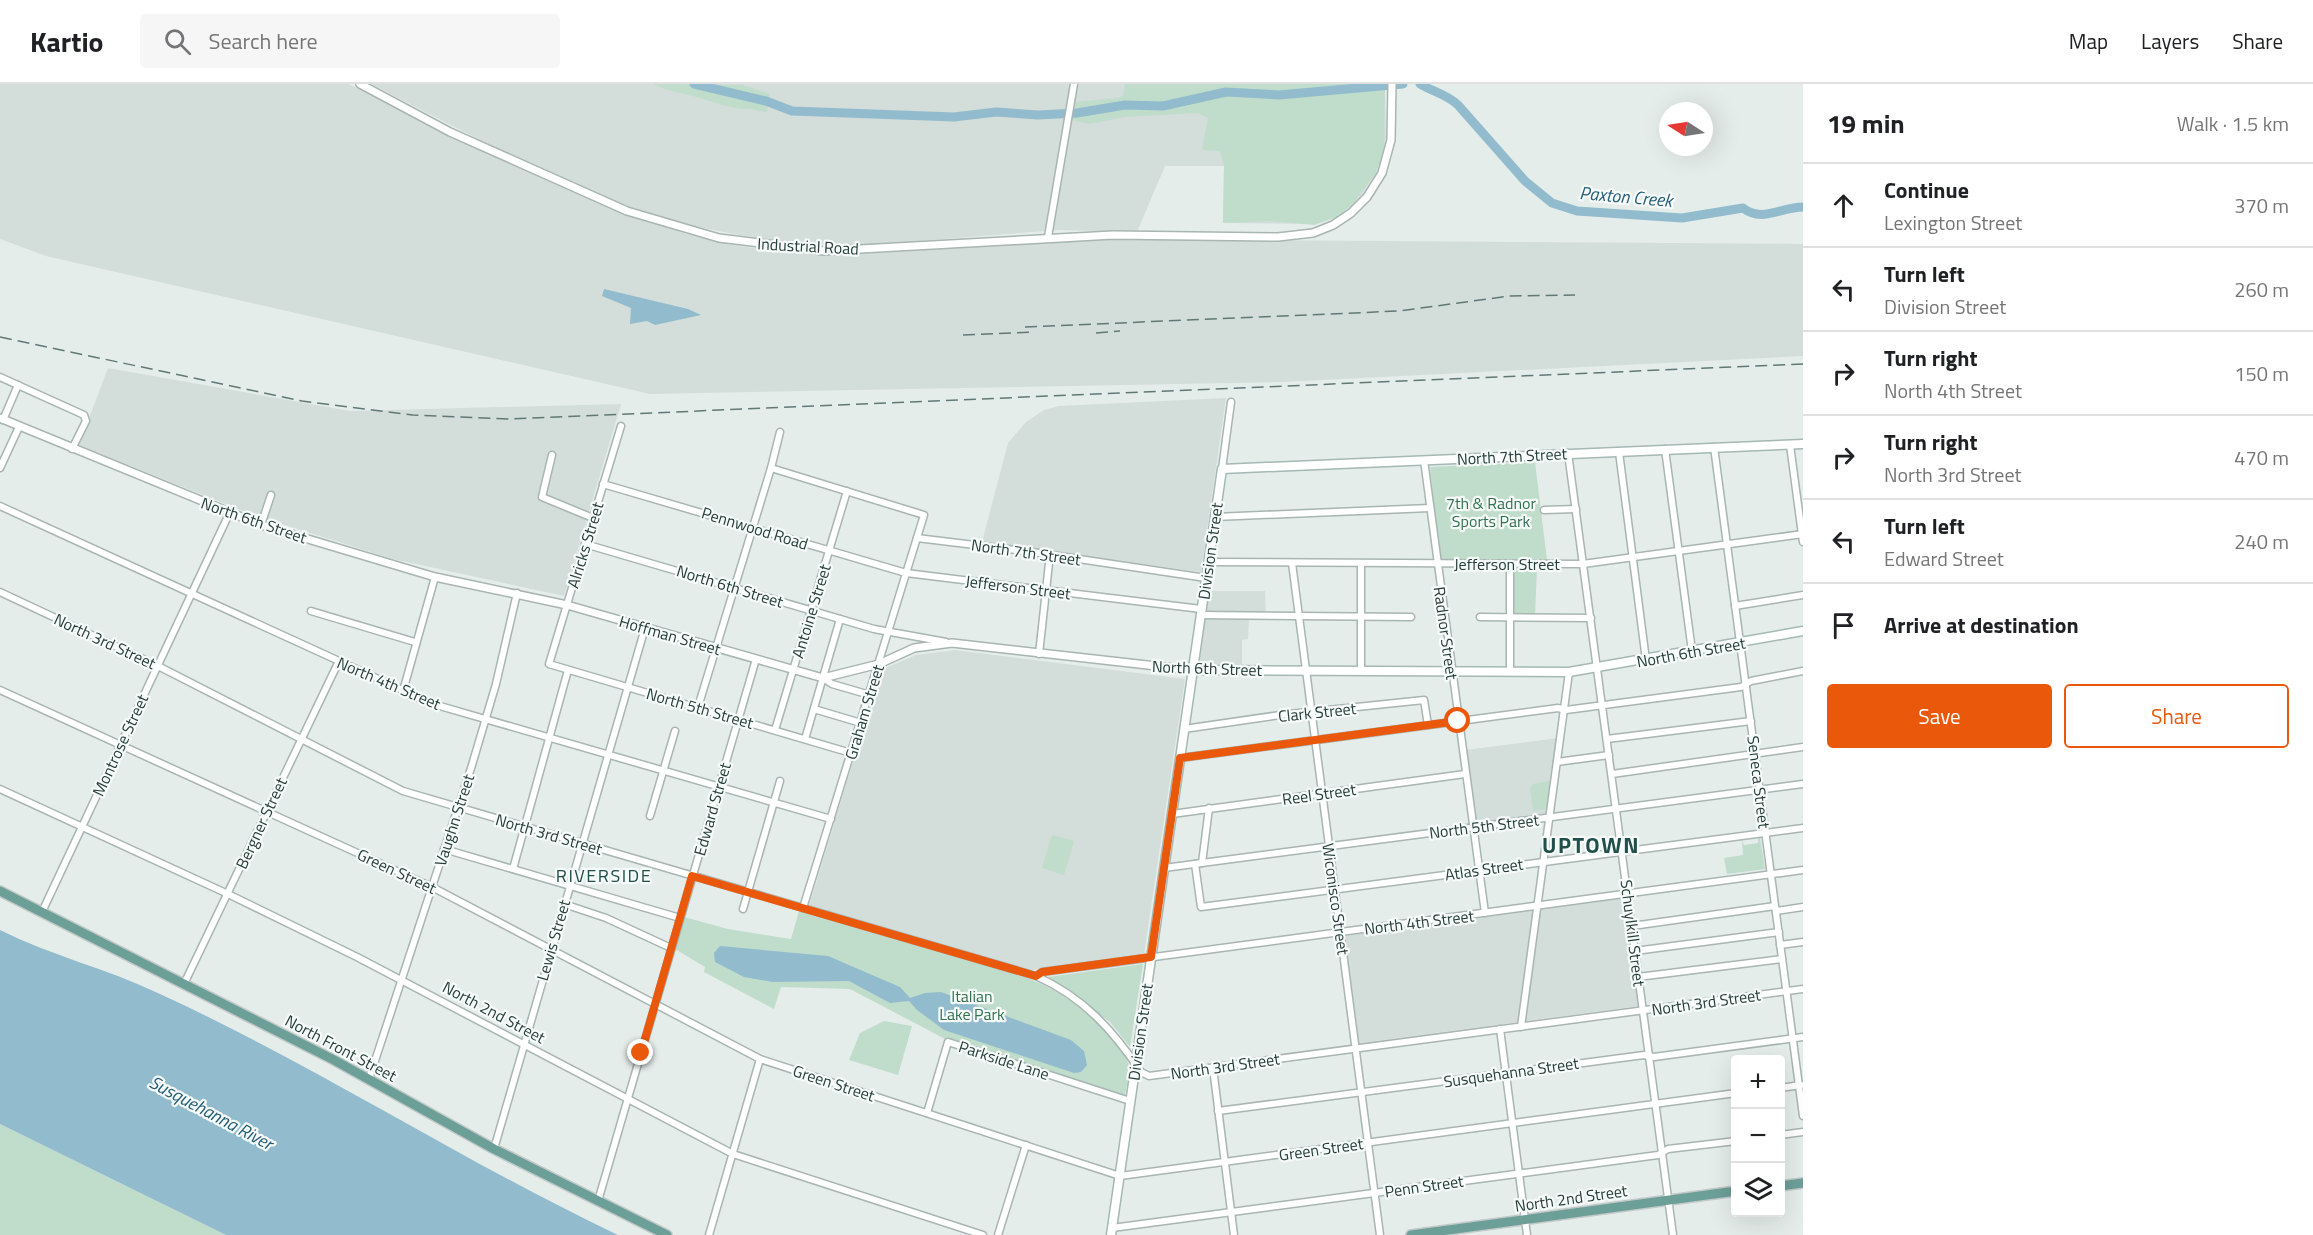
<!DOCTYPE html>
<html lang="en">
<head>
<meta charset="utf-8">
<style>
	body { margin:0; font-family:"Titillium Web",sans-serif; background:#f6f6f6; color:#202124 }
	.controls { position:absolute; right:18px; bottom:18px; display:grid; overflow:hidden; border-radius:6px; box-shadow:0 6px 24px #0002 }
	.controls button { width:54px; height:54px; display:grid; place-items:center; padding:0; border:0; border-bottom:2px solid #e0e0e0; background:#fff; color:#202124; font:30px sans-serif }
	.compass { position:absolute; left:1659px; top:18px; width:54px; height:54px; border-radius:50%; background:#fff; box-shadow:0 6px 24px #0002; rotate:282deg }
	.stop { position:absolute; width:18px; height:18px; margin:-14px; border:4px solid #ea580c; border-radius:50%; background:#fff }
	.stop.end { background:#ea580c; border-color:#fff; box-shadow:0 2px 6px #0008 }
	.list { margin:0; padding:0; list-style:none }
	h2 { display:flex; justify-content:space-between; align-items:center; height:78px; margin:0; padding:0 24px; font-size:26px }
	h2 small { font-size:20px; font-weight:400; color:#757577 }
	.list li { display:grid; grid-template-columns:39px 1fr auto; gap:18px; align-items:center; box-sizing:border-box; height:84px; padding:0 24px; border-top:2px solid #e0e0e0 }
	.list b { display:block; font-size:22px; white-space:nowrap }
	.list p { margin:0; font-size:20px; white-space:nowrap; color:#757577 }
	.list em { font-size:20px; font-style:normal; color:#757577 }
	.actions { display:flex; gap:12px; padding:18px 24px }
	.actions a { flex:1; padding:14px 0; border:2px solid #ea580c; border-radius:6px; text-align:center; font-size:21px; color:#ea580c }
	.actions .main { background:#ea580c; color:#fff }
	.icon { flex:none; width:33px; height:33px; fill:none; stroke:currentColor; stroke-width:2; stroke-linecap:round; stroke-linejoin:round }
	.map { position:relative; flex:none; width:1803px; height:1151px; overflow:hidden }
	header { display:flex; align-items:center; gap:36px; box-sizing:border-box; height:84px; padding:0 30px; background:#fff; border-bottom:2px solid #e0e0e0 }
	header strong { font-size:28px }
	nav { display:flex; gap:33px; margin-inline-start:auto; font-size:21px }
	.search { width:420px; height:54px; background:#f6f6f6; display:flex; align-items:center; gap:15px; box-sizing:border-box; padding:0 21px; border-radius:6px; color:#757577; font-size:22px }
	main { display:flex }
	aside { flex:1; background:#fff }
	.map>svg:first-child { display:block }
	.built { fill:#d3ddda }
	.green { fill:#c0dccb }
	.water { fill:#92bccd }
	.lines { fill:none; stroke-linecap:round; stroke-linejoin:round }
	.river { stroke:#92bccd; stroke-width:9 }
	.minor-casing { stroke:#a8b5b2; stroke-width:9 }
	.tertiary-casing { stroke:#a8b5b2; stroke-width:10 }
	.secondary-casing { stroke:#a4b8b4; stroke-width:11 }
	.primary-casing { stroke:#c2c9c8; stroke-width:12 }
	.minor { stroke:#fff; stroke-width:6 }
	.tertiary { stroke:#fff; stroke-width:7 }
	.secondary { stroke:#fff; stroke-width:8 }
	.primary { stroke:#6d9f99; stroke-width:9 }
	.rail { stroke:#607976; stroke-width:1.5; stroke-dasharray:12 6; stroke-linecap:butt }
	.route { stroke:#ea580c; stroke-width:8 }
	.labels { text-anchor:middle; stroke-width:4.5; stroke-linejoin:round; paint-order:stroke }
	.street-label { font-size:16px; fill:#253e3a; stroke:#f6faf8 }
	.park-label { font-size:16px; fill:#327253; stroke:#f6faf8 }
	.water-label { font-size:18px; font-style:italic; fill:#235d76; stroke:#f6faf8 }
	.neighbourhood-label { font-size:18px; letter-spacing:1.5px; fill:#234f4a; stroke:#f6faf8 }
	.district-label { font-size:22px; font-weight:bold; letter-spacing:1.5px; fill:#234f4a; stroke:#f6faf8 }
</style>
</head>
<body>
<header>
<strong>Kartio</strong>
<div class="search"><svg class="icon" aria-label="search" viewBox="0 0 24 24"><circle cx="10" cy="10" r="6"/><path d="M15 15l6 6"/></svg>Search here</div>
<nav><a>Map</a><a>Layers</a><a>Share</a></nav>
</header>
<main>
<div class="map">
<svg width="1803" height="1151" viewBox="0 0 1803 1151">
	<rect width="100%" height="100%" fill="#e5edeb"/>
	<g class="built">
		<path d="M0,0h349l103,53 132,60 102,37 46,11 50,7 43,3 52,-2 227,-14 699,5v112l-521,26 -632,12 -604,-138 -46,-17z"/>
		<path d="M371,0h1014l1,56 -6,24 -18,31 -10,10 -38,19 -91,-1 1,-57h-59l-28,66 -78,-2 -206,16 -43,-1 -71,-10 -61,-12 -52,-16 -86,-36z"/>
		<path d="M108,284l242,43 271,-7 -57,192 -171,-37 -140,-44 -174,-70z"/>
		<path d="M1226,314l-25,174 -219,-30 26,-99 18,-21 18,-12 15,-4z"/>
		<path d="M1209,507h56l1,27h-17l-1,21 -6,1v25l-43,-1z"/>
		<path d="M955,566l230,29 -41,275 -114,16 -221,-64 72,-236 35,-15z"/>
		<path d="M1558,654l-10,77 -73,9 -10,-74z"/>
		<path d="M1625,814l14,108 -280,37 -14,-107z"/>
	</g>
	<g class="green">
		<path d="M653,0l89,1 28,9 -3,18c-7,0 -13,-3 -19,-3 -20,0 -35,-8 -55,-13 -14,-4 -25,-5 -40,-12z"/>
		<path d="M1125,0h260l-1,67 -8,22 -24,32 -15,12 -23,8 -44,-4 -47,2 1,-58 -4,-14 -18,-1 6,-32 -10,-5 -74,4 -35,7 -17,-4 3,-18 43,-4 5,-2z"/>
		<path d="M1535,378l12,98 -107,1 -10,-94z"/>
		<path d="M1511,484h26l-2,48h-24z"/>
		<path d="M1550,697l-4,28 -13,2 -3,-23 3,-4z"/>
		<path d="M1052,751l22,6 -10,34 -22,-7z"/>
		<path d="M1758,753h2l5,32 -38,5 -3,-16 19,-3 -1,-15 2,5 14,-2z"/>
		<path d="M799,827l228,67c34,12 89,49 101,85 3,9 -2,24 -3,33l-176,-55 -99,-52 -69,-2 -7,22 -70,-37 1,-5 -30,-18 9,-32 44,12 63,10z"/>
		<path d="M1143,880l-13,83 -20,-25 -62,-45z"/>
		<path d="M884,937l28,5 -14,49 -49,-15 11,-27z"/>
		<path d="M0,1040l222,109 4,2h-226z"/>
	</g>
	<g class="water">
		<path d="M604,205l84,20 13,6 -46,10 -8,-4 -17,3 1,-16 -29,-12z"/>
		<path d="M0,846c52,26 108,39 160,64 157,72 302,167 458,241h-392l-226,-111z"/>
		<path d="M720,862l108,10 72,31 10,11 15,-5 16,-1 130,48 13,11 3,14 -6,7 -7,1 -130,-43 -27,-20 -8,-9 -19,2 -41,-22 -76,1 -29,-5 -29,-15 -1,-9z"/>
	</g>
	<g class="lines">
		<g class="river">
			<path d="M694,0l72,17 26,10 162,6 42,-5 42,3 39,-2 48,-8 38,1 63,-14 53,3 124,-11"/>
			<path d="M1420,0c13,8 26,10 38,21l67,76 27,22 25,8 105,7 61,-10c19,15 38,-1 60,-1"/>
		</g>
		<defs>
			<g id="minor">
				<path d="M1048,153l26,-153"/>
				<path d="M0,293l84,38 2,6 -14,28"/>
				<path d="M3,336l15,-35"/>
				<path d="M621,342l-72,238 302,89"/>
				<path d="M1790,361l13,97"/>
				<path d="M1714,363l89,669"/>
				<path d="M1665,365l27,202"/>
				<path d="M1619,368l27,208"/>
				<path d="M1568,369l105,782"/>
				<path d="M552,371l-10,42 51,21"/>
				<path d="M1424,376l61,453"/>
				<path d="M0,384l19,-41"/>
				<path d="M771,384l153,47 -121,393"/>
				<path d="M1222,385l9,-67"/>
				<path d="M603,400l303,89 295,36"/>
				<path d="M0,422l433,198 398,115"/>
				<path d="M1544,426l32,-1"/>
				<path d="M1215,433l215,-9"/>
				<path d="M261,441l10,-30"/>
				<path d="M917,454l115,14 174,26"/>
				<path d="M585,460l289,85 72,13"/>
				<path d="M1208,478l375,2 220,-30"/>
				<path d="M1292,479l88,672"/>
				<path d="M0,508l158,74 245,125 633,185c47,21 77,54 105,96l8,4 654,-87"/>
				<path d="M1735,522l68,-11"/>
				<path d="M311,527l104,31"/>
				<path d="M1201,531l210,2"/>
				<path d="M1480,533l111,1"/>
				<path d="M1039,570l11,-100"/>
				<path d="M1361,586v-106"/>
				<path d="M1510,588v-108"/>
				<path d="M823,594l9,6 38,11"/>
				<path d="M0,606l432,197 328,172 360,117 616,-83"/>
				<path d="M403,607l32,-114"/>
				<path d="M698,623l73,-239 9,-36"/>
				<path d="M814,625l47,14"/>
				<path d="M1184,645l96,-14 144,-15 4,25"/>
				<path d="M775,646l72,-239"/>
				<path d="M805,655l35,-120"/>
				<path d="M1607,655l144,-18"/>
				<path d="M1180,674l378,-50 8,2 175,-23 10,-6 52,-10"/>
				<path d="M1557,678l52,-7"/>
				<path d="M1612,690l191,-27"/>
				<path d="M0,705l228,105 129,63 376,197 250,81"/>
				<path d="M1172,730l293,-40"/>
				<path d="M650,732l25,-85"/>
				<path d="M444,765l236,69"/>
				<path d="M1202,779l7,-55"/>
				<path d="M1195,780l6,43 602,-79"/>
				<path d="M1164,784l639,-84"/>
				<path d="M513,785l55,-199"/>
				<path d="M564,820l42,14 65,30"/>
				<path d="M743,825l37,-128"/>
				<path d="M1776,827l27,-4"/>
				<path d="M42,828l187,-398"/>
				<path d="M1632,842l143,-20"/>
				<path d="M1780,861l23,-3"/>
				<path d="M1635,867l144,-19"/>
				<path d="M1036,892l6,-4 761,-102"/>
				<path d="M1638,893l144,-18"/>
				<path d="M184,900l155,-323"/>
				<path d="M1521,943l48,-355"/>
				<path d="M1500,945l27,206"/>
				<path d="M1213,984l21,167"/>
				<path d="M369,995l103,-314 24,-81 21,-91"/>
				<path d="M1780,1004l21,-3"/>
				<path d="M1218,1027l426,-56 10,2 149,-20"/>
				<path d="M927,1029l21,-71 182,59"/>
				<path d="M1780,1051l23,-3"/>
				<path d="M494,1065l151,-521"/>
				<path d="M598,1117l158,-542"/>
				<path d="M1112,1144l546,-73 10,-6 68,-8"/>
				<path d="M709,1151l51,-176"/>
				<path d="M998,1151l28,-90"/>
			</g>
			<g id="tertiary">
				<path d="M360,0l90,48 177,79 92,27 105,13 289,-16 165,2 35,-4 20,-8 18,-12 16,-16 15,-24 9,-33 1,-56"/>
				<path d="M0,334l261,107 174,52 132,28 256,73 56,-14 35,-16 38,-5 240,27"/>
			</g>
			<g id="secondary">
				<path d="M1192,586l377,2 234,-41"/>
				<path d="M1111,1151l111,-766 581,-25"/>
			</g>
			<g id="primary">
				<path d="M0,807l334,169 160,89 173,86"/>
				<path d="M1780,1102l23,-3"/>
				<path d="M1411,1151l325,-44"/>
			</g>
		</defs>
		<use href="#minor" class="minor-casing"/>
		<use href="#tertiary" class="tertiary-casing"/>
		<use href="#secondary" class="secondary-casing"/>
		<use href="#primary" class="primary-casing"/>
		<use href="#minor" class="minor"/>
		<use href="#tertiary" class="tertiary"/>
		<use href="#secondary" class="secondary"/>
		<use href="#primary" class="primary"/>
		<g class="rail">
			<path d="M1025,243l374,-16 111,-15 65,-1"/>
			<path d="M1096,249l24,-2"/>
			<path d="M963,251l71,-3"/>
			<path d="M0,253l302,64 111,14 96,4 1294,-55"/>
		</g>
	</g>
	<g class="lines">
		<path class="route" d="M641,969l51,-177 344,100 6,-4 109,-15 29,-199 278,-37"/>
	</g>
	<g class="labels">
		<g class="street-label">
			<text transform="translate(808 162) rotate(3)" y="6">Industrial Road</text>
			<text transform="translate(1512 372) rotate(-3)" y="6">North 7th Street</text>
			<text transform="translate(254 436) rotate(19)" y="6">North 6th Street</text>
			<text transform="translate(755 444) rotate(17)" y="6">Pennwood Road</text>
			<text transform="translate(585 461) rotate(-73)" y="6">Alricks Street</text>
			<text transform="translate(1210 467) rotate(-82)" y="6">Division Street</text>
			<text transform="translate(1026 468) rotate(8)" y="6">North 7th Street</text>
			<text x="1507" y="486">Jefferson Street</text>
			<text transform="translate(730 502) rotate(17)" y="6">North 6th Street</text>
			<text transform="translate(1018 503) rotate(7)" y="6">Jefferson Street</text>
			<text transform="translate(811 527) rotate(-73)" y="6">Antoine Street</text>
			<text transform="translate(1446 549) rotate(82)" y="6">Radnor Street</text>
			<text transform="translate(670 551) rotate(16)" y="6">Hoffman Street</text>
			<text transform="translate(105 557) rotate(25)" y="6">North 3rd Street</text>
			<text transform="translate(1691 568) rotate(-10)" y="6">North 6th Street</text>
			<text transform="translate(1207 584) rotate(2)" y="6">North 6th Street</text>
			<text transform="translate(389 599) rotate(23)" y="6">North 4th Street</text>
			<text transform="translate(700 624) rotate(16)" y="6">North 5th Street</text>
			<text transform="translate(864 628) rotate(-73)" y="6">Graham Street</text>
			<text transform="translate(1317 628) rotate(-6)" y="6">Clark Street</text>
			<text transform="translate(120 661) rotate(-65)" y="6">Montrose Street</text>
			<text transform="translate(1759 698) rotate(83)" y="6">Seneca Street</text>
			<text transform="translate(1319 710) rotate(-8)" y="6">Reel Street</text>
			<text transform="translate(712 725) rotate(-74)" y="6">Edward Street</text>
			<text transform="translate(454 736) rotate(-72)" y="6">Vaughn Street</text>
			<text transform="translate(261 739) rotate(-65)" y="6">Bergner Street</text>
			<text transform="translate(1484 742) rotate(-7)" y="6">North 5th Street</text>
			<text transform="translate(549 750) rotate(16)" y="6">North 3rd Street</text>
			<text transform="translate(1484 785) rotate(-8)" y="6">Atlas Street</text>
			<text transform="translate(397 787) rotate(25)" y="6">Green Street</text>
			<text transform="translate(1336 815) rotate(82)" y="6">Wiconisco Street</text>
			<text transform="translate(1419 838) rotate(-7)" y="6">North 4th Street</text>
			<text transform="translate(1633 849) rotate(83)" y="6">Schuylkill Street</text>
			<text transform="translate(553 856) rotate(-74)" y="6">Lewis Street</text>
			<text transform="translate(1706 918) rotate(-8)" y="6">North 3rd Street</text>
			<text transform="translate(494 928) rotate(28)" y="6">North 2nd Street</text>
			<text transform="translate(1140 948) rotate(-82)" y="6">Division Street</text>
			<text transform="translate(341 964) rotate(28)" y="6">North Front Street</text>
			<text transform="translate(1004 976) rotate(18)" y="6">Parkside Lane</text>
			<text transform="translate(1225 982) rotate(-8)" y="6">North 3rd Street</text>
			<text transform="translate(1511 988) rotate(-8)" y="6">Susquehanna Street</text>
			<text transform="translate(834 999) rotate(18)" y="6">Green Street</text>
			<text transform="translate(1321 1065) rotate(-8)" y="6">Green Street</text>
			<text transform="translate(1424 1102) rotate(-8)" y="6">Penn Street</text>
			<text transform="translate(1571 1114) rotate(-8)" y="6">North 2nd Street</text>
		</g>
		<g class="park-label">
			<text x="1491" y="425">7th &amp; Radnor<tspan x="1491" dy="18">Sports Park</tspan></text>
			<text x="972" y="918">Italian<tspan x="972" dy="18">Lake Park</tspan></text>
		</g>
		<g class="water-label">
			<text transform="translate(1626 113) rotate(5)" y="6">Paxton Creek</text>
			<text transform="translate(211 1029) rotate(28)" y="6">Susquehanna River</text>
		</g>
		<g class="neighbourhood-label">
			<text x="604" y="798">RIVERSIDE</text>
		</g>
		<g class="district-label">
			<text x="1591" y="769">UPTOWN</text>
		</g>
	</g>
</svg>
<div class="controls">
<button>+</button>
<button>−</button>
<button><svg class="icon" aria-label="layers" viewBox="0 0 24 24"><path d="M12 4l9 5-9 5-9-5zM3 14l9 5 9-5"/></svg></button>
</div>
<svg class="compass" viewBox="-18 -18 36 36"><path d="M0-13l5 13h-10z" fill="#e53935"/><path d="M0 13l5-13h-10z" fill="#757577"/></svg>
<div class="stop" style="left:1458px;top:637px"></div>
<div class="stop end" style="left:641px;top:969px"></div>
</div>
<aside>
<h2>19 min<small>Walk · 1.5 km</small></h2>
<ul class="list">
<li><svg class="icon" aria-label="ahead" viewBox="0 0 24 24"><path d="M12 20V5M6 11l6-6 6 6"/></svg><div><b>Continue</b><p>Lexington Street</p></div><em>370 m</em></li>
<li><svg class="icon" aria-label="left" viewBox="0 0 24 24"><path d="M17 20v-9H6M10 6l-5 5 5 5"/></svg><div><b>Turn left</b><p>Division Street</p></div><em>260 m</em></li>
<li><svg class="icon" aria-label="right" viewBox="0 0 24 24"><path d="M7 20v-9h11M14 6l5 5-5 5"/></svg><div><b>Turn right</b><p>North 4th Street</p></div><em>150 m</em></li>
<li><svg class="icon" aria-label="right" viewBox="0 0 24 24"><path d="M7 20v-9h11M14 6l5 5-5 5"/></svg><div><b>Turn right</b><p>North 3rd Street</p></div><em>470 m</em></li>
<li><svg class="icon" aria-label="left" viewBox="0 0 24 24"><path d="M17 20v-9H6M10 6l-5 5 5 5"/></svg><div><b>Turn left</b><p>Edward Street</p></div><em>240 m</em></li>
<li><svg class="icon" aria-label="arrive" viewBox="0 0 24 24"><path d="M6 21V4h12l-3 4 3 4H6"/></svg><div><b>Arrive at destination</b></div></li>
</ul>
<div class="actions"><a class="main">Save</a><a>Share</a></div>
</aside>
</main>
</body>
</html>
